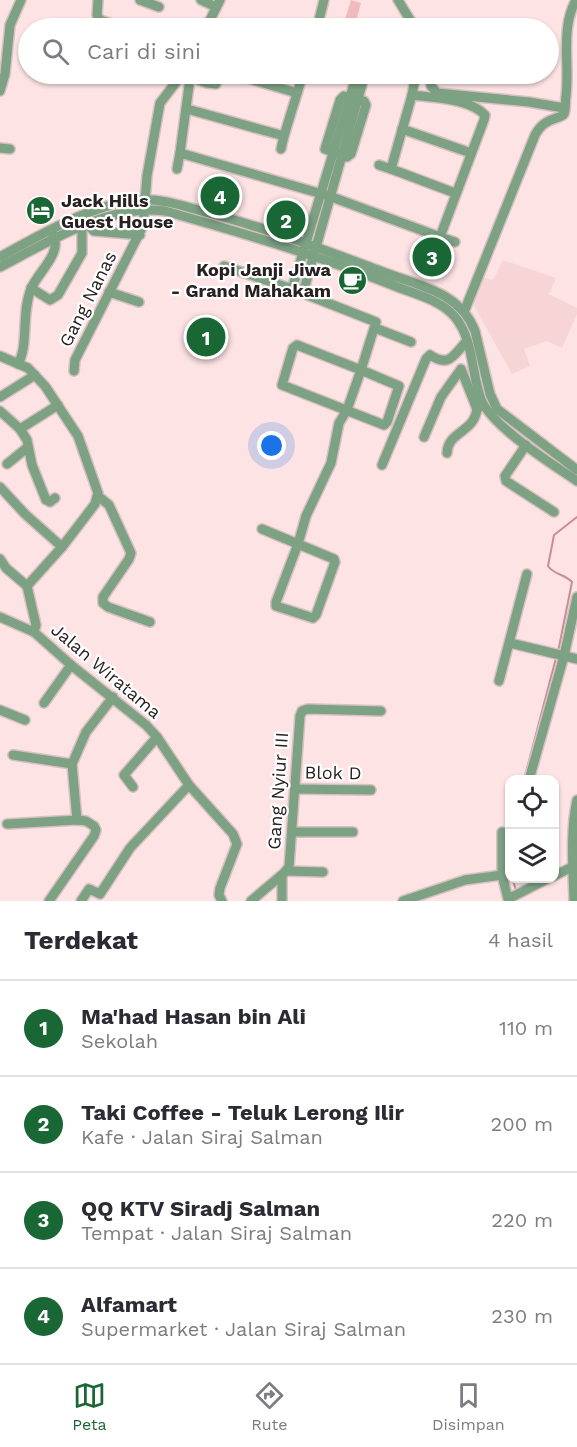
<!DOCTYPE html>
<html lang="id">
<head>
<meta charset="utf-8">
<style>
	body { margin:0; font-family:"Work Sans",sans-serif; background:#f2f2f3; color:#2b2b33 }
	.controls { position:absolute; right:18px; bottom:18px; display:grid; overflow:hidden; border-radius:12px; box-shadow:0 2px 4px #0004 }
	.controls button { width:54px; height:54px; display:grid; place-items:center; padding:0; border:0; border-bottom:2px solid #e1e1e2; background:#fff; color:#2b2b33; font:30px sans-serif }
	.you { position:absolute; left:272px; top:446px; width:21px; height:21px; margin:-15px; border:4px solid #fff; border-radius:50%; background:#1a73e8; box-shadow:0 0 0 9px #1a73e833 }
	.badge { display:grid; place-items:center; width:39px; height:39px; border-radius:50%; background:#1a6736; color:#fff; font-size:20px; font-weight:700 }
	.pin { position:absolute; translate:-50% -50%; border:3px solid #fff; box-shadow:0 2px 6px #0006 }
	.list { margin:0; padding:0; list-style:none }
	h2 { display:flex; justify-content:space-between; align-items:center; height:78px; margin:0; padding:0 24px; font-size:26px }
	h2 small { font-size:20px; font-weight:400; color:#7c7c81 }
	.list li { display:grid; grid-template-columns:39px 1fr auto; gap:18px; align-items:center; box-sizing:border-box; height:96px; padding:0 24px; border-top:2px solid #e1e1e2 }
	.list b { display:block; font-size:22px; white-space:nowrap }
	.list p { margin:0; font-size:20px; white-space:nowrap; color:#7c7c81 }
	.list em { font-size:20px; font-style:normal; color:#7c7c81 }
	.icon { flex:none; width:33px; height:33px; fill:none; stroke:currentColor; stroke-width:2; stroke-linecap:round; stroke-linejoin:round }
	.map { position:relative; flex:none; width:577px; height:901px; overflow:hidden }
	.search { position:absolute; background:#fff; box-shadow:0 2px 4px #0004; left:18px; right:18px; top:18px; height:66px; display:flex; align-items:center; gap:15px; box-sizing:border-box; padding:0 21px; border-radius:33px; color:#7c7c81; font-size:22px }
	.sheet { height:462px; background:#fff }
	nav { display:flex; justify-content:space-around; align-items:center; box-sizing:border-box; height:84px; border-top:2px solid #e1e1e2; background:#fff; font-size:16px; color:#7c7c81 }
	nav a { display:grid; justify-items:center; gap:3px }
	nav .on { color:#1a6736 }
	.map>svg:first-child { display:block }
	.built { fill:#f7d4d6 }
	.green { fill:#f0bbbf }
	.lines { fill:none; stroke-linecap:round; stroke-linejoin:round }
	.stream { stroke:#c88e93; stroke-width:2 }
	.minor-casing { stroke:#d7c0c1; stroke-width:12 }
	.minor { stroke:#7ca183; stroke-width:9 }
	.labels { text-anchor:middle; stroke-width:4.5; stroke-linejoin:round; paint-order:stroke }
	.poi-label { font-size:18px; font-weight:bold; fill:#292021; stroke:#fff; text-anchor:start }
	.street-label { font-size:18px; fill:#292021; stroke:#fff }
</style>
</head>
<body>
<div class="map">
<svg width="577" height="901" viewBox="0 0 577 901">
	<rect width="100%" height="100%" fill="#fde3e4"/>
	<path class="built" d="M503,260l53,18 -7,16 28,14v6l-15,34 -15,-7 -23,8 6,17 -18,8 -40,-72 10,-25 11,3z"/>
	<path class="green" d="M351,0l10,3 -7,25 -11,-2z"/>
	<g class="lines">
		<g class="stream">
			<path d="M558,652l14,-70c-7,-8 -18,-7 -24,-16l6,-31 23,-18"/>
			<path d="M524,780l32,-122"/>
			<path d="M510,834l-2,11 2,26"/>
			<path d="M512,878l5,15"/>
		</g>
		<defs>
			<g id="minor">
				<path d="M98,0l-1,15 3,5 24,8"/>
				<path d="M140,0l19,7"/>
				<path d="M201,0l15,7"/>
				<path d="M398,0l17,28"/>
				<path d="M206,28l14,-28"/>
				<path d="M317,28l7,-28"/>
				<path d="M153,74l24,7"/>
				<path d="M416,74l-4,21 -21,74 64,24"/>
				<path d="M430,74l1,12 6,7 92,9 35,6"/>
				<path d="M184,75l23,8 9,1"/>
				<path d="M240,76l57,17"/>
				<path d="M189,86l-9,67 149,43 111,41 44,-117 1,-5c-16,-17 -51,-17 -73,-20"/>
				<path d="M0,91l5,-17 5,-49 11,-25"/>
				<path d="M344,96l20,5 2,4 -15,49 -4,3 -22,-8 15,-49z"/>
				<path d="M187,109l97,27 19,-62"/>
				<path d="M402,129l69,24"/>
				<path d="M0,148l10,1"/>
				<path d="M281,149l3,-13"/>
				<path d="M379,165l12,4"/>
				<path d="M177,169l3,-16"/>
				<path d="M87,224l7,7 46,4"/>
				<path d="M440,237l15,5"/>
				<path d="M0,257c38,-21 95,-54 138,-57 23,-2 45,6 67,12 59,15 116,37 173,58 22,9 48,15 68,27 13,8 23,19 29,34l15,63 7,15 80,61"/>
				<path d="M224,266l68,23 84,33 -15,48 -64,-25 -4,3 -11,37 102,40 3,-3 12,-36 -38,-16 -14,40 -8,13 -8,40 -25,53 -8,28 36,15 1,3 -19,53 -3,3 -37,-12v-4l22,-58 -36,-15"/>
				<path d="M0,267c48,-25 110,-64 165,-56 78,22 155,45 230,75 20,8 46,14 60,31 19,23 16,56 26,82 10,27 71,65 96,82"/>
				<path d="M31,288l19,12 8,-5 24,-42v-27"/>
				<path d="M292,289l65,-215"/>
				<path d="M109,292l30,10"/>
				<path d="M303,293l62,-219"/>
				<path d="M464,312l71,-177c10,-19 25,-15 29,-21 2,-4 1,-13 2,-18 4,-32 -6,-67 10,-96"/>
				<path d="M375,328l36,14"/>
				<path d="M0,356l28,12 17,18 33,50 20,57 -3,11 -33,43 -35,39 9,39 -2,7"/>
				<path d="M18,364c11,-19 3,-50 13,-75 6,-16 32,-36 22,-54"/>
				<path d="M74,371l1,-11 68,-134 4,-50 13,-73 17,-22 8,-7"/>
				<path d="M0,397l35,-22"/>
				<path d="M0,411l20,18 7,11 5,25 14,35 4,2 5,-4"/>
				<path d="M20,429l38,-24"/>
				<path d="M424,437l17,-40 20,-28 16,40 6,-4"/>
				<path d="M526,445l-21,31 1,5 48,31"/>
				<path d="M447,453c1,-22 27,-20 30,-44"/>
				<path d="M7,464l21,-17"/>
				<path d="M382,465l44,-106 4,-4c20,13 23,0 37,-14"/>
				<path d="M0,487l25,27 37,33"/>
				<path d="M98,496l11,9 22,48 -2,6 -26,38v6l5,4 42,15"/>
				<path d="M0,559l6,9 21,18"/>
				<path d="M0,617l34,15 37,33 75,60 11,12 32,48 44,49 4,10 -17,44 -1,7 3,6"/>
				<path d="M510,643l67,16"/>
				<path d="M499,681l28,-107"/>
				<path d="M44,703l27,-38"/>
				<path d="M0,710l25,10"/>
				<path d="M13,755l59,9"/>
				<path d="M529,780l35,-124 13,-59"/>
				<path d="M133,787l-9,-12 33,-38"/>
				<path d="M295,789l76,1"/>
				<path d="M77,820l-5,-56 14,-32 27,-35"/>
				<path d="M7,824l70,-4 9,1 8,5 2,4 -2,6 -45,65"/>
				<path d="M292,832h61"/>
				<path d="M502,832v43l6,24 41,-21"/>
				<path d="M286,871l37,1"/>
				<path d="M554,876l22,-11"/>
				<path d="M81,901l8,-12 11,5 30,-46 59,-63"/>
				<path d="M251,901l33,-28 5,-6 11,-151 2,-5 6,-2 73,2"/>
				<path d="M282,901v-26"/>
				<path d="M403,901l62,-21 37,-5"/>
				<path d="M574,901c-1,-34 -4,-68 3,-101"/>
			</g>
		</defs>
		<use href="#minor" class="minor-casing"/>
		<use href="#minor" class="minor"/>
	</g>
	<defs>
		<symbol id="hotel-disc" viewBox="-11 -11 22 22"><circle r="9.5" fill="#1a6736" stroke="#fff"/><path d="M-6-4.5h1.5V1H6V5H4.5V3h-9V5H-6ZM-4 0a1.8 1.8 0 1 1 3.6 0ZM.5 0V-2.5h3Q6-2.5 6 0Z" fill="#fff"/></symbol>
		<symbol id="cafe-disc" viewBox="-11 -11 22 22"><circle r="9.5" fill="#1a6736" stroke="#fff"/><path d="M-5.5-4.5H6V0H3Q3 3.5 0 3.5H-2.5Q-5.5 3.5-5.5 0ZM3-3.2v2h1.7v-2ZM-6 4.5H4V6H-6Z" fill="#fff"/></symbol>
	</defs>
	<g fill-rule="evenodd">
		<use href="#hotel-disc" x="24" y="194" width="33" height="33"/>
		<use href="#cafe-disc" x="336" y="264" width="33" height="33"/>
	</g>
	<g class="labels">
		<g class="poi-label">
			<text x="61" y="207">Jack Hills<tspan x="61" dy="21">Guest House</tspan></text>
			<text x="331" y="276" text-anchor="end">Kopi Janji Jiwa<tspan x="331" dy="21">- Grand Mahakam</tspan></text>
		</g>
		<g class="street-label">
			<text transform="translate(88 299) rotate(-63)" y="6">Gang Nanas</text>
			<text transform="translate(106 671) rotate(40)" y="6">Jalan Wiratama</text>
			<text transform="translate(333 773) rotate(1)" y="6">Blok D</text>
			<text transform="translate(278 791) rotate(-86)" y="6">Gang Nyiur III</text>
		</g>
	</g>
</svg>
<div class="controls">
<button><svg class="icon" aria-label="locate" viewBox="0 0 24 24"><circle cx="12" cy="12" r="6"/><path d="M12 2v4M12 18v4M2 12h4M18 12h4"/></svg></button>
<button><svg class="icon" aria-label="layers" viewBox="0 0 24 24"><path d="M12 4l9 5-9 5-9-5zM3 14l9 5 9-5"/></svg></button>
</div>
<div class="you"></div>
<div class="pin badge" style="left:206px;top:337px">1</div>
<div class="pin badge" style="left:286px;top:220px">2</div>
<div class="pin badge" style="left:432px;top:257px">3</div>
<div class="pin badge" style="left:220px;top:196px">4</div>
<div class="search"><svg class="icon" aria-label="search" viewBox="0 0 24 24"><circle cx="10" cy="10" r="6"/><path d="M15 15l6 6"/></svg>Cari di sini</div>
</div>
<section class="sheet">
<h2>Terdekat<small>4 hasil</small></h2>
<ul class="list">
<li><span class="badge">1</span><div><b>Ma'had Hasan bin Ali</b><p>Sekolah</p></div><em>110 m</em></li>
<li><span class="badge">2</span><div><b>Taki Coffee - Teluk Lerong Ilir</b><p>Kafe · Jalan Siraj Salman</p></div><em>200 m</em></li>
<li><span class="badge">3</span><div><b>QQ KTV Siradj Salman</b><p>Tempat · Jalan Siraj Salman</p></div><em>220 m</em></li>
<li><span class="badge">4</span><div><b>Alfamart</b><p>Supermarket · Jalan Siraj Salman</p></div><em>230 m</em></li>
</ul>
</section>
<nav>
<a class="on"><svg class="icon" aria-label="map" viewBox="0 0 24 24"><path d="M3 6l6-2 6 2 6-2v14l-6 2-6-2-6 2zM9 4v14M15 6v14"/></svg>Peta</a>
<a><svg class="icon" aria-label="directions" viewBox="0 0 24 24"><path d="M12 3l9 9-9 9-9-9zM9 14v-3h6M13 9l2 2-2 2"/></svg>Rute</a>
<a><svg class="icon" aria-label="saved" viewBox="0 0 24 24"><path d="M7 4h10v16l-5-4-5 4z"/></svg>Disimpan</a>
</nav>
</body>
</html>
